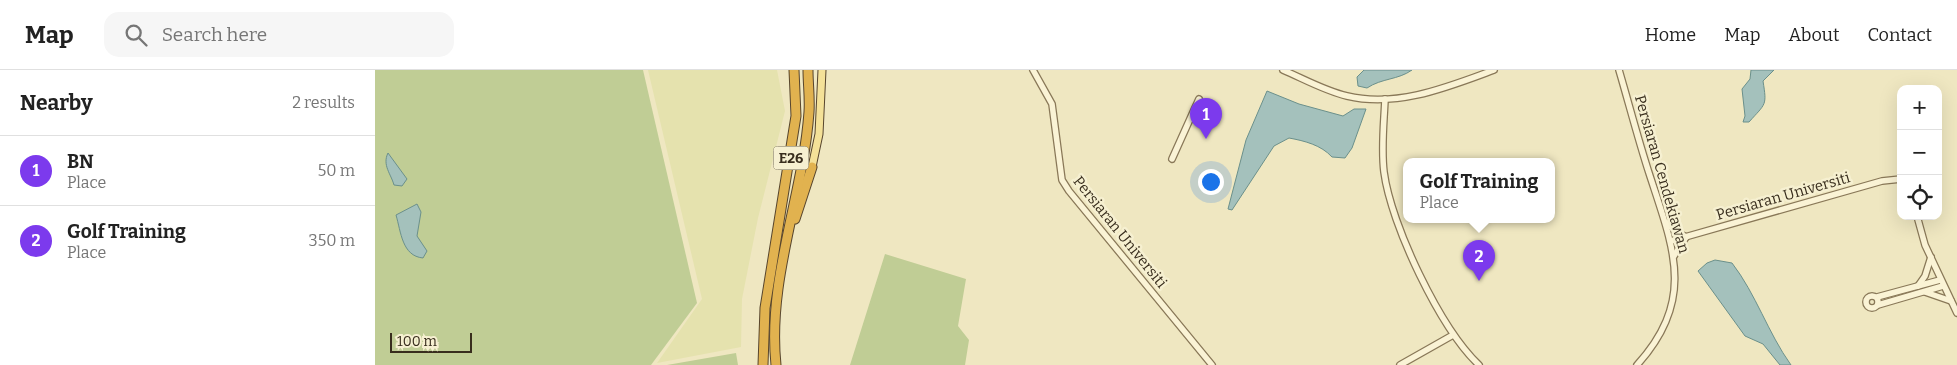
<!DOCTYPE html>
<html lang="en">
<head>
<meta charset="utf-8">
<style>
	body { margin:0; font-family:Bitter,serif; background:#f6f6f6; color:#222 }
	.controls { position:absolute; right:15px; top:15px; display:grid; overflow:hidden; border-radius:10px; box-shadow:0 5px 20px #0002 }
	.controls button { width:45px; height:45px; display:grid; place-items:center; padding:0; border:0; border-bottom:1px solid #e0e0e0; background:#fff; color:#222; font:25px sans-serif }
	.scale { position:absolute; left:15px; bottom:12px; width:82px; box-sizing:border-box; padding-left:5px; border:2px solid #382d1d; border-top:0; font-size:14px; line-height:18px; white-space:nowrap; color:#382d1d; -webkit-text-stroke:4px #f6f0d1; paint-order:stroke }
	.you { position:absolute; left:835px; top:111px; width:18px; height:18px; margin:-12px; border:4px solid #fff; border-radius:50%; background:#1a73e8; box-shadow:0 0 0 8px #1a73e833 }
	.badge { display:grid; place-items:center; width:32px; height:32px; border-radius:50%; background:#7c3aed; color:#fff; font-size:16px; font-weight:700 }
	.pin { position:absolute; translate:-50% -41px; filter:drop-shadow(0 1px 2px #0008) }
	.pin::after { content:''; position:absolute; top:26px; width:18px; height:15px; background:inherit; clip-path:polygon(0 0,100% 0,50% 100%) }
	.popup { position:absolute; left:1028px; top:88px; width:152px; height:65px; box-sizing:border-box; display:grid; place-content:center; border-radius:10px; background:#fff; filter:drop-shadow(0 1px 4px #0005); font-size:16px; white-space:nowrap; color:#767676 }
	.popup b { font-size:19px; color:#222 }
	.popup::after { content:''; position:absolute; left:50%; top:100%; margin-left:-10px; border:10px solid transparent; border-top-color:#fff }
	.list { margin:0; padding:0; list-style:none }
	h2 { display:flex; justify-content:space-between; align-items:center; height:65px; margin:0; padding:0 20px; font-size:21px }
	h2 small { font-size:16px; font-weight:400; color:#767676 }
	.list li { display:grid; grid-template-columns:32px 1fr auto; gap:15px; align-items:center; box-sizing:border-box; height:70px; padding:0 20px; border-top:1px solid #e0e0e0 }
	.list b { display:block; font-size:19px; white-space:nowrap }
	.list p { margin:0; font-size:16px; white-space:nowrap; color:#767676 }
	.list em { font-size:16px; font-style:normal; color:#767676 }
	.icon { flex:none; width:28px; height:28px; fill:none; stroke:currentColor; stroke-width:2; stroke-linecap:round; stroke-linejoin:round }
	.map { position:relative; flex:none; width:1582px; height:295px; overflow:hidden }
	header { display:flex; align-items:center; gap:30px; box-sizing:border-box; height:70px; padding:0 25px; background:#fff; border-bottom:1px solid #e0e0e0 }
	header strong { font-size:24px }
	nav { display:flex; gap:28px; margin-inline-start:auto; font-size:18px }
	.search { width:350px; height:45px; background:#f6f6f6; display:flex; align-items:center; gap:12px; box-sizing:border-box; padding:0 18px; border-radius:15px; color:#767676; font-size:19px }
	main { display:flex }
	aside { flex:1; background:#fff }
	.map>svg:first-child { display:block }
	.farmland { fill:#e5e2ae }
	.green { fill:#c0cd95 }
	.water { fill:#a4c1bc; stroke:#6b908b }
	.lines { fill:none; stroke-linecap:round; stroke-linejoin:round }
	.minor-casing { stroke:#897858; stroke-width:8 }
	.major-casing { stroke:#57452d; stroke-width:9 }
	.highway-casing { stroke:#57452d; stroke-width:11 }
	.minor { stroke:#faf3d5; stroke-width:5.5 }
	.major { stroke:#f4e198; stroke-width:7 }
	.highway { stroke:#e1b24f; stroke-width:9 }
	.labels { text-anchor:middle; stroke-width:5; stroke-linejoin:round; paint-order:stroke }
	.shield { fill:#f6f0d1; stroke:#716853; stroke-width:1 }
	.shield-label { font-size:14px; font-weight:bold; fill:#382d1d }
	.street-label { font-size:15px; fill:#382d1d; stroke:#f6f0d1 }
</style>
</head>
<body>
<header>
<strong>Map</strong>
<div class="search"><svg class="icon" aria-label="search" viewBox="0 0 24 24"><circle cx="10" cy="10" r="6"/><path d="M15 15l6 6"/></svg>Search here</div>
<nav><a>Home</a><a>Map</a><a>About</a><a>Contact</a></nav>
</header>
<main>
<aside>
<h2>Nearby<small>2 results</small></h2>
<ul class="list">
<li><span class="badge">1</span><div><b>BN</b><p>Place</p></div><em>50 m</em></li>
<li><span class="badge">2</span><div><b>Golf Training</b><p>Place</p></div><em>350 m</em></li>
</ul>
</aside>
<div class="map">
<svg width="1582" height="295" viewBox="0 0 1582 295">
	<rect width="100%" height="100%" fill="#efe7c1"/>
	<path class="farmland" d="M273,0h129l8,41 -27,107 -16,81 -1,48 -84,16 45,-64z"/>
	<g class="green">
		<path d="M0,0h268l54,233 -46,62h-276z"/>
		<path d="M510,184l81,25 -8,47 11,14 -4,25h-115z"/>
		<path d="M361,283l2,12h-71z"/>
	</g>
	<g class="water">
		<path d="M989,0h48c-14,10 -30,8 -45,18l-9,-2 -1,-9z"/>
		<path d="M1376,0h23l-11,11c4,25 3,22 -14,41h-6l2,-6 -3,-27 8,-10z"/>
		<path d="M892,21l32,13 44,12 11,-7h12l-14,39 -7,10 -13,-1c-11,-12 -27,-16 -43,-19l-15,8 -42,64 -4,-1 18,-69z"/>
		<path d="M13,83l19,26 -5,7 -8,-1c-3,-11 -12,-20 -6,-32z"/>
		<path d="M42,134l4,8 -4,24 10,15 -4,7c-21,-2 -22,-26 -27,-43z"/>
		<path d="M1340,190l17,3c24,31 36,70 59,102h-11l-17,-21 -18,-8 -47,-65 9,-8z"/>
	</g>
	<g class="lines">
		<defs>
			<g id="minor">
				<path d="M658,0l19,34 10,76 7,11 143,174"/>
				<path d="M908,0c21,9 42,21 64,26 50,12 101,-9 147,-26"/>
				<path d="M1244,0c10,34 19,69 30,103 24,74 48,126 -12,192"/>
				<path d="M1010,29c-1,24 -4,49 -1,73 7,53 56,156 95,193"/>
				<path d="M797,89l27,-60"/>
				<path d="M1542,146l8,29 32,68"/>
				<path d="M1292,153l8,8 11,6"/>
				<path d="M1296,171l211,-60 19,-2"/>
				<path d="M1299,186l12,-19"/>
				<path d="M1543,216l7,-10 6,-19"/>
				<path d="M1550,222l26,9"/>
				<circle cx="1497" cy="232" r="6"/>
				<path d="M1502,227l63,-17"/>
				<path d="M1503,235l65,-19"/>
				<path d="M1025,295l53,-30"/>
			</g>
			<path id="major" d="M437,97l7,-33 3,-64"/>
			<g id="highway">
				<path d="M420,149l17,-52"/>
				<path d="M388,295l2,-57 31,-192 -2,-46"/>
				<path d="M401,295c-9,-86 27,-168 33,-253 1,-14 -1,-28 -1,-42"/>
			</g>
		</defs>
		<use href="#minor" class="minor-casing"/>
		<use href="#major" class="major-casing"/>
		<use href="#highway" class="highway-casing"/>
		<use href="#minor" class="minor"/>
		<use href="#major" class="major"/>
		<use href="#highway" class="highway"/>
	</g>
	<g class="labels">
		<rect class="shield" x="398.5" y="76.5" width="35" height="23" rx="4"/>
		<g class="shield-label">
			<text x="416" y="93">E26</text>
		</g>
		<g class="street-label">
			<text transform="translate(1287 104) rotate(74)" y="5">Persiaran Cendekiawan</text>
			<text transform="translate(1408 126) rotate(-16)" y="5">Persiaran Universiti</text>
			<text transform="translate(745 162) rotate(51)" y="5">Persiaran Universiti</text>
		</g>
	</g>
</svg>
<div class="controls">
<button>+</button>
<button>−</button>
<button><svg class="icon" aria-label="locate" viewBox="0 0 24 24"><circle cx="12" cy="12" r="6"/><path d="M12 2v4M12 18v4M2 12h4M18 12h4"/></svg></button>
</div>
<div class="scale">100 m</div>
<div class="you"></div>
<div class="pin badge" style="left:831px;top:69px">1</div>
<div class="pin badge" style="left:1104px;top:211px">2</div>
<div class="popup"><b>Golf Training</b>Place</div>
</div>
</main>
</body>
</html>
